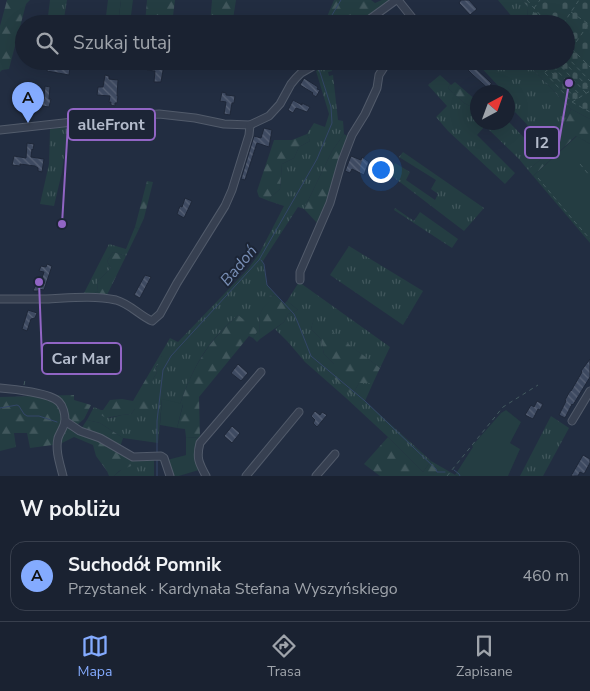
<!DOCTYPE html>
<html lang="pl">
<head>
<meta charset="utf-8">
<style>
	body { margin:0; font-family:"Nunito Sans",sans-serif; background:#232a39; color:#f1f3f6 }
	.compass { position:absolute; left:470px; top:85px; width:45px; height:45px; border-radius:50%; background:#1a2231; box-shadow:0 5px 20px #0002; rotate:41deg }
	.you { position:absolute; left:380px; top:169px; width:18px; height:18px; margin:-12px; border:4px solid #fff; border-radius:50%; background:#1a73e8; box-shadow:0 0 0 8px #1a73e833 }
	.badge { display:grid; place-items:center; width:32px; height:32px; border-radius:50%; background:#84abff; color:#111; font-size:16px; font-weight:700 }
	.pin { position:absolute; translate:-50% -41px; filter:drop-shadow(0 1px 2px #0008) }
	.pin::after { content:''; position:absolute; top:26px; width:18px; height:15px; background:inherit; clip-path:polygon(0 0,100% 0,50% 100%) }
	.list { margin:0; padding:0; list-style:none }
	h2 { display:flex; justify-content:space-between; align-items:center; height:65px; margin:0; padding:0 20px; font-size:21px }
	h2 small { font-size:16px; font-weight:400; color:#9fa4ab }
	.list li { display:grid; grid-template-columns:32px 1fr auto; gap:15px; align-items:center; box-sizing:border-box; height:70px; margin:0 10px 10px; padding:0 10px; border:1px solid #383f4d; border-radius:15px }
	.list b { display:block; font-size:19px; white-space:nowrap }
	.list p { margin:0; font-size:16px; white-space:nowrap; color:#9fa4ab }
	.list em { font-size:16px; font-style:normal; color:#9fa4ab }
	.icon { flex:none; width:28px; height:28px; fill:none; stroke:currentColor; stroke-width:2; stroke-linecap:round; stroke-linejoin:round }
	.map { position:relative; flex:none; width:590px; height:476px; overflow:hidden }
	.search { position:absolute; background:#1a2231; box-shadow:0 5px 20px #0002; left:15px; right:15px; top:15px; height:55px; display:flex; align-items:center; gap:12px; box-sizing:border-box; padding:0 18px; border-radius:28px; color:#9fa4ab; font-size:19px }
	.sheet { height:145px; background:#1a2231 }
	nav { display:flex; justify-content:space-around; align-items:center; box-sizing:border-box; height:70px; border-top:1px solid #383f4d; background:#1a2231; font-size:14px; color:#9fa4ab }
	nav a { display:grid; justify-items:center; gap:2px }
	nav .on { color:#84abff }
	.map>svg:first-child { display:block }
	.grass { fill:url(#grass-tufts) }
	.forest { fill:url(#forest-firs) }
	.cemetery { fill:url(#cemetery-stones) }
	.garden { fill:#243d42 }
	.lines { fill:none; stroke-linecap:round; stroke-linejoin:round }
	.stream { stroke:#344769; stroke-width:1 }
	.building { fill:url(#building-back-hatch); stroke:#1e2738 }
	.minor-casing { stroke:#525b6b; stroke-width:9 }
	.path { stroke:#435a5f; stroke-width:1; stroke-dasharray:4 4; stroke-linecap:butt }
	.minor { stroke:#374051; stroke-width:7 }
	.labels { text-anchor:middle; stroke-width:4; stroke-linejoin:round; paint-order:stroke }
	.water-label { font-size:16px; font-style:italic; fill:#788eb5; stroke:#1c2536 }
	.leader { fill:none; stroke:#9165c4; stroke-width:2 }
	.callout-dot { fill:#9165c4; stroke:#1c2536; stroke-width:2 }
	.callout { fill:#1c2536; stroke:#9165c4; stroke-width:2 }
	.callout-label { font-size:16px; text-anchor:middle; font-weight:bold; fill:#b3bbcb }
</style>
</head>
<body>
<div class="map">
<svg width="590" height="476" viewBox="0 0 590 476">
	<defs>
		<pattern id="grass-tufts" width="24" height="20" patternUnits="userSpaceOnUse" patternTransform="scale(1.25)"><rect width="24" height="20" fill="#243d42"/><path d="M3 7l-1-3M5 7V3M7 7l1-3M15 17l-1-3M17 17v-4M19 17l1-3" fill="none" stroke="#41575c"/></pattern>
		<pattern id="forest-firs" width="22" height="20" patternUnits="userSpaceOnUse" patternTransform="scale(1.25)"><rect width="22" height="20" fill="#243d42"/><path d="M5 1l3.5 6h-7zM16 11l3.5 6h-7z" fill="#41575c"/></pattern>
		<pattern id="cemetery-stones" width="16" height="16" patternUnits="userSpaceOnUse" patternTransform="scale(1.25)"><rect width="16" height="16" fill="#243d42"/><path d="M2 7V4a2 2 0 0 1 4 0v3zM10 15v-3a2 2 0 0 1 4 0v3z" fill="#41575c"/></pattern>
		<pattern id="building-back-hatch" width="6" height="6" patternUnits="userSpaceOnUse" patternTransform="scale(1.25)"><rect width="6" height="6" fill="#3e4a61"/><path d="M-1 5l2 2M0 0l6 6M5-1l2 2" fill="none" stroke="#586276"/></pattern>
	</defs>
	<rect width="100%" height="100%" fill="#222d41"/>
	<g class="grass">
		<path d="M50,0h17l-4,24h-16z"/>
		<path d="M108,0h13l-3,24h-13z"/>
		<path d="M498,0h24l6,6 -1,18h-18l5,-5z"/>
		<path d="M475,61h50l46,48 -6,15 -25,24 6,7 -18,15 -9,-11 -34,-33 -8,9 38,38 -10,11 -57,-53 -12,-14 11,-11 -19,-21 12,-10 10,9 -2,4 16,15 8,4 5,5 1,10 13,1 4,1 1,-1 12,-1v-1l26,27 8,-8 -27,-28 -7,9v-9l7,-8 -7,-7v-5h-4z"/>
		<path d="M329,62l3,9 -4,1 1,4 4,-1 5,45 5,1 1,13 -12,17 -28,58 -6,-2 -35,54 4,24 9,10 -7,1 3,4c-17,12 -12,21 -12,39l-3,3 -4,-4 4,-6 -19,-17c-31,27 -44,50 -58,89l-18,-4 -4,43 -35,-5 -23,-15 -13,-3 7,-13 7,3v5l9,3 12,-3 9,-1 4,-5h4l15,-32 3,-4 -2,-4 7,-12 -2,-2 10,-17 8,4 70,-73 11,-15 25,-48 -15,-5 2,-4 9,-8 2,-25 12,-6 5,-11 11,-6 -3,-7 7,-11 11,4 4,-13 -13,-43z"/>
		<path d="M68,127l-6,45 -8,34 -14,-2 9,-40 1,-35z"/>
		<path d="M403,152l81,56 -20,23 -76,-58 7,-10 15,9 -4,8 29,20 3,-6 -7,-5 5,-9 -37,-23z"/>
		<path d="M395,208l19,13 6,-9 38,27 -6,9 -58,-38z"/>
		<path d="M135,227l4,2 -13,27 -13,-4 -6,9 4,7 -14,14 1,9 -6,4h-9l26,-51 17,5z"/>
		<path d="M349,246l74,45 -20,34 -73,-50z"/>
		<path d="M299,282l91,65 -10,21 -66,-49 -3,10 10,10 3,15 10,10 18,31 7,-12h14l-8,18 66,60 -8,11 -35,-35 -42,-39 -41,-36 -17,-20 -13,-13 9,-7 4,-8 10,-4 -11,-9z"/>
		<path d="M551,416l18,12 -26,48h-23z"/>
		<path d="M134,459l20,1v16h-40z"/>
	</g>
	<g class="forest">
		<path d="M7,0h23l-4,4 -17,65 -7,1 -2,2v-46z"/>
		<path d="M147,0h28l-3,24h-27z"/>
		<path d="M212,0h24l-3,19c-7,6 -14,5 -23,5z"/>
		<path d="M334,0h37l4,3 7,-3h9l-32,24h-35z"/>
		<path d="M455,82l22,19v11l-5,-5 -8,-4 -16,-15 2,-4 1,1z"/>
		<path d="M571,109l19,10v25l-14,-8 -43,40 -5,-6 18,-15 -6,-7 25,-24z"/>
		<path d="M307,134l3,7 -11,6 -5,11 -12,6 -2,25 -9,8 -2,4 -10,-4 -2,-6 17,-51h18z"/>
		<path d="M344,134l5,3 -21,64 -10,23 -14,-15 28,-58z"/>
		<path d="M147,181l6,1 -9,36 -5,11 -4,-2z"/>
		<path d="M113,252l13,4 -20,41 -14,-2 6,-4 -1,-9 14,-14 -4,-7z"/>
		<path d="M276,295l8,9 3,-3 11,9 -10,4 -4,8 -24,17c0,-18 -5,-27 11,-39l-2,-4z"/>
		<path d="M238,315l18,14 1,3 -4,6 -4,-2 -50,61 1,41 -14,-1 -1,-8 -8,-1 6,-23 -3,-1c14,-39 27,-61 58,-89z"/>
		<path d="M314,318l66,50 -7,15h-14l-7,12 -24,-22 6,-9 -10,-10 -3,-15 -10,-10z"/>
		<path d="M160,355l2,2v5l-6,4 -1,3 2,4 -3,4 -4,11 1,6 -2,16 -5,2 -5,-3h-4l-4,5 -9,1 -16,3 -5,-3v-5h2l7,-10 12,-1 11,2z"/>
		<path d="M74,395v5l17,5 -7,14 -7,6 -3,-2 24,16 36,20 -3,7 -12,5 -5,5h-5l-2,-5 -11,-15 -3,-11 -19,-8 -14,7 -30,4 -3,-15h-13l2,14 -16,4v-54z"/>
		<path d="M87,420l13,3 23,15 -3,9 -39,-18z"/>
		<path d="M388,437l35,35 8,-11 26,15h-77l-16,-12z"/>
	</g>
	<path class="cemetery" d="M522,0h68v119l-19,-10 -46,-48h41v-37h-39l1,-17z"/>
	<g class="garden">
		<path d="M121,0h12l-3,24h-12z"/>
		<path d="M577,136l13,8v99l-57,-67z"/>
		<path d="M162,399l21,5 -6,24 -17,-3z"/>
		<path d="M506,410l15,12 -11,21 10,6 -12,27h-51l-2,-1 18,-28 -1,-1 29,-33z"/>
		<path d="M186,437l14,1 -4,24 3,8 -20,6h-7l-5,-16 19,-5z"/>
	</g>
	<g class="lines">
		<g class="stream">
			<path d="M330,24l2,-9 9,-15"/>
			<path d="M261,260l3,4 3,21 27,29 4,9 13,33 54,45 71,68 1,3h8"/>
			<path d="M0,408l17,-3 2,1 5,8 3,2h12l18,6"/>
			<path d="M67,426l10,8 8,2"/>
			<path d="M157,453v-32l6,-51 8,-14 88,-96 58,-101 15,-36 -1,-16 -13,-41"/>
			<path d="M454,470l5,4 1,2"/>
			<path d="M157,476v-17"/>
		</g>
	</g>
	<g class="building">
		<path d="M461,0h8l8,9 -7,6 -11,-12z"/>
		<path d="M50,61h6l-1,4 15,2 -1,8 -22,-4 1,-8 2,1z"/>
		<path d="M152,61l10,1v2l2,1 -3,17h-7l1,-11 -8,-1 1,-7h4z"/>
		<path d="M471,64l18,17 3,3 -2,1 8,7h-6l-19,-17 -7,-7z"/>
		<path d="M105,75l4,1v3l9,1 -1,16h1l-1,7h-2v3l-4,-1v-3h-2l1,-6 -13,-1 1,-8h5z"/>
		<path d="M304,78l14,9 -1,2 3,1 -4,7 -4,-3 1,-1 -13,-8z"/>
		<path d="M45,86l5,1 -1,12h2l-2,8 -7,-1v-4h-3l1,-4 4,1z"/>
		<path d="M222,92l4,1v2l9,1 -1,7h-2l-2,12 -6,-1 2,-12 -6,-1z"/>
		<path d="M293,100l9,5v-2l8,4 -3,5 -11,-4 -3,5 -5,-3z"/>
		<path d="M264,128l8,2 -3,17 -12,-4 -12,37 -4,-1 13,-43 7,2z"/>
		<path d="M27,143l7,1 -1,6 -1,-1 -1,8 13,2 -2,13 -4,-1v-3l-3,-2 -15,-2v2l-8,-1 2,-9 12,2z"/>
		<path d="M351,156l10,4 1,-3 7,5 -5,13 -12,-6 -2,4 -5,-2z"/>
		<path d="M185,198l7,3 -8,17 -7,-4 3,-8 2,1z"/>
		<path d="M47,264l5,2 -8,24 -5,-1 -1,2h-5l5,-11 3,1 3,-9 -5,-1 2,-5 5,1z"/>
		<path d="M145,275l6,2 -11,21 -6,-3z"/>
		<path d="M28,310l9,3 -2,5 -4,1 -4,12 -5,-2z"/>
		<path d="M590,359v18l-17,28 -1,-1 -7,14 -6,-3 7,-14 -1,-1 5,-9h1l11,-19 -1,-1z"/>
		<path d="M238,364l10,9 -7,8 -10,-8z"/>
		<path d="M537,401l6,3 -3,6 -2,-1 -5,10 -8,-4 6,-10 3,2z"/>
		<path d="M315,411l5,4 2,-3 5,3 -10,12 -4,-4 2,-3 -4,-4z"/>
		<path d="M232,426l8,7 -8,10 -8,-7z"/>
		<path d="M583,455l7,4v4l-6,11 -4,-2 -2,4h-7z"/>
	</g>
	<g class="lines">
		<defs>
			<g id="minor">
				<path d="M398,0l16,20 -2,4"/>
				<path d="M363,24l33,-24"/>
				<path d="M0,130l118,-13 41,-3 36,4 29,6 26,1 19,-9 11,-12 11,-20 5,-6 5,-5 21,-12"/>
				<path d="M300,280v-8l30,-69 12,-42 10,-26 13,-21 12,-26 2,-13 9,-14"/>
				<path d="M0,299c15,0 31,0 46,0 23,-1 47,-4 70,1 14,4 23,15 36,21l8,-7 17,-31 48,-77 7,-16 17,-55 1,-10"/>
				<path d="M0,388c13,1 51,5 59,14 4,4 6,12 6,18 0,6 -5,12 -7,18 -3,12 2,26 5,38"/>
				<path d="M65,421l15,10 20,7 33,19 28,-1 3,2 6,18"/>
				<path d="M572,421l18,-30"/>
				<path d="M206,476c-7,-13 -10,-18 -6,-33l61,-71"/>
				<path d="M246,476l53,-64"/>
				<path d="M316,476l19,-22"/>
			</g>
		</defs>
		<use href="#minor" class="minor-casing"/>
		<g class="path">
			<path d="M527,0l21,24"/>
			<path d="M571,12l19,13"/>
			<path d="M533,20l4,4"/>
			<path d="M532,24l2,-16 6,-8"/>
			<path d="M563,24l16,-24"/>
			<path d="M566,43l24,24"/>
			<path d="M566,54l6,-6 18,-26"/>
			<path d="M566,56l24,25"/>
			<path d="M534,61l38,41 18,10"/>
			<path d="M541,61l35,38"/>
			<path d="M548,61l33,35"/>
			<path d="M556,61l30,32"/>
			<path d="M563,61l27,28"/>
			<path d="M545,72l13,-11"/>
			<path d="M572,102l18,-11"/>
			<path d="M580,164l10,12"/>
			<path d="M538,178l36,43 16,18"/>
			<path d="M24,385l1,-5"/>
			<path d="M447,476l56,-69 35,-22"/>
		</g>
		<use href="#minor" class="minor"/>
	</g>
	<g class="labels">
		<g class="water-label">
			<text transform="translate(238 265) rotate(-50)" y="6">Badoń</text>
		</g>
	</g>
	<path class="leader" d="M62 224L68 124M569 83L559 142M39 282L42 358"/>
	<g class="callout-dot">
		<circle cx="62" cy="224" r="5"/>
		<circle cx="569" cy="83" r="5"/>
		<circle cx="39" cy="282" r="5"/>
	</g>
	<g class="callout">
		<rect x="68" y="109" width="87" height="31" rx="5"/>
		<rect x="525" y="127" width="34" height="31" rx="5"/>
		<rect x="42" y="343" width="79" height="31" rx="5"/>
	</g>
	<g class="callout-label">
		<text x="111" y="130">alleFront</text>
		<text x="542" y="148">I2</text>
		<text x="81" y="364">Car Mar</text>
	</g>
</svg>
<svg class="compass" viewBox="-18 -18 36 36"><path d="M0-13l5 13h-10z" fill="#e53935"/><path d="M0 13l5-13h-10z" fill="#9fa4ab"/></svg>
<div class="you"></div>
<div class="pin badge" style="left:28px;top:123px">A</div>
<div class="search"><svg class="icon" aria-label="search" viewBox="0 0 24 24"><circle cx="10" cy="10" r="6"/><path d="M15 15l6 6"/></svg>Szukaj tutaj</div>
</div>
<section class="sheet">
<h2>W pobliżu<small></small></h2>
<ul class="list">
<li><span class="badge">A</span><div><b>Suchodół Pomnik</b><p>Przystanek · Kardynała Stefana Wyszyńskiego</p></div><em>460 m</em></li>
</ul>
</section>
<nav>
<a class="on"><svg class="icon" aria-label="map" viewBox="0 0 24 24"><path d="M3 6l6-2 6 2 6-2v14l-6 2-6-2-6 2zM9 4v14M15 6v14"/></svg>Mapa</a>
<a><svg class="icon" aria-label="directions" viewBox="0 0 24 24"><path d="M12 3l9 9-9 9-9-9zM9 14v-3h6M13 9l2 2-2 2"/></svg>Trasa</a>
<a><svg class="icon" aria-label="saved" viewBox="0 0 24 24"><path d="M7 4h10v16l-5-4-5 4z"/></svg>Zapisane</a>
</nav>
</body>
</html>
